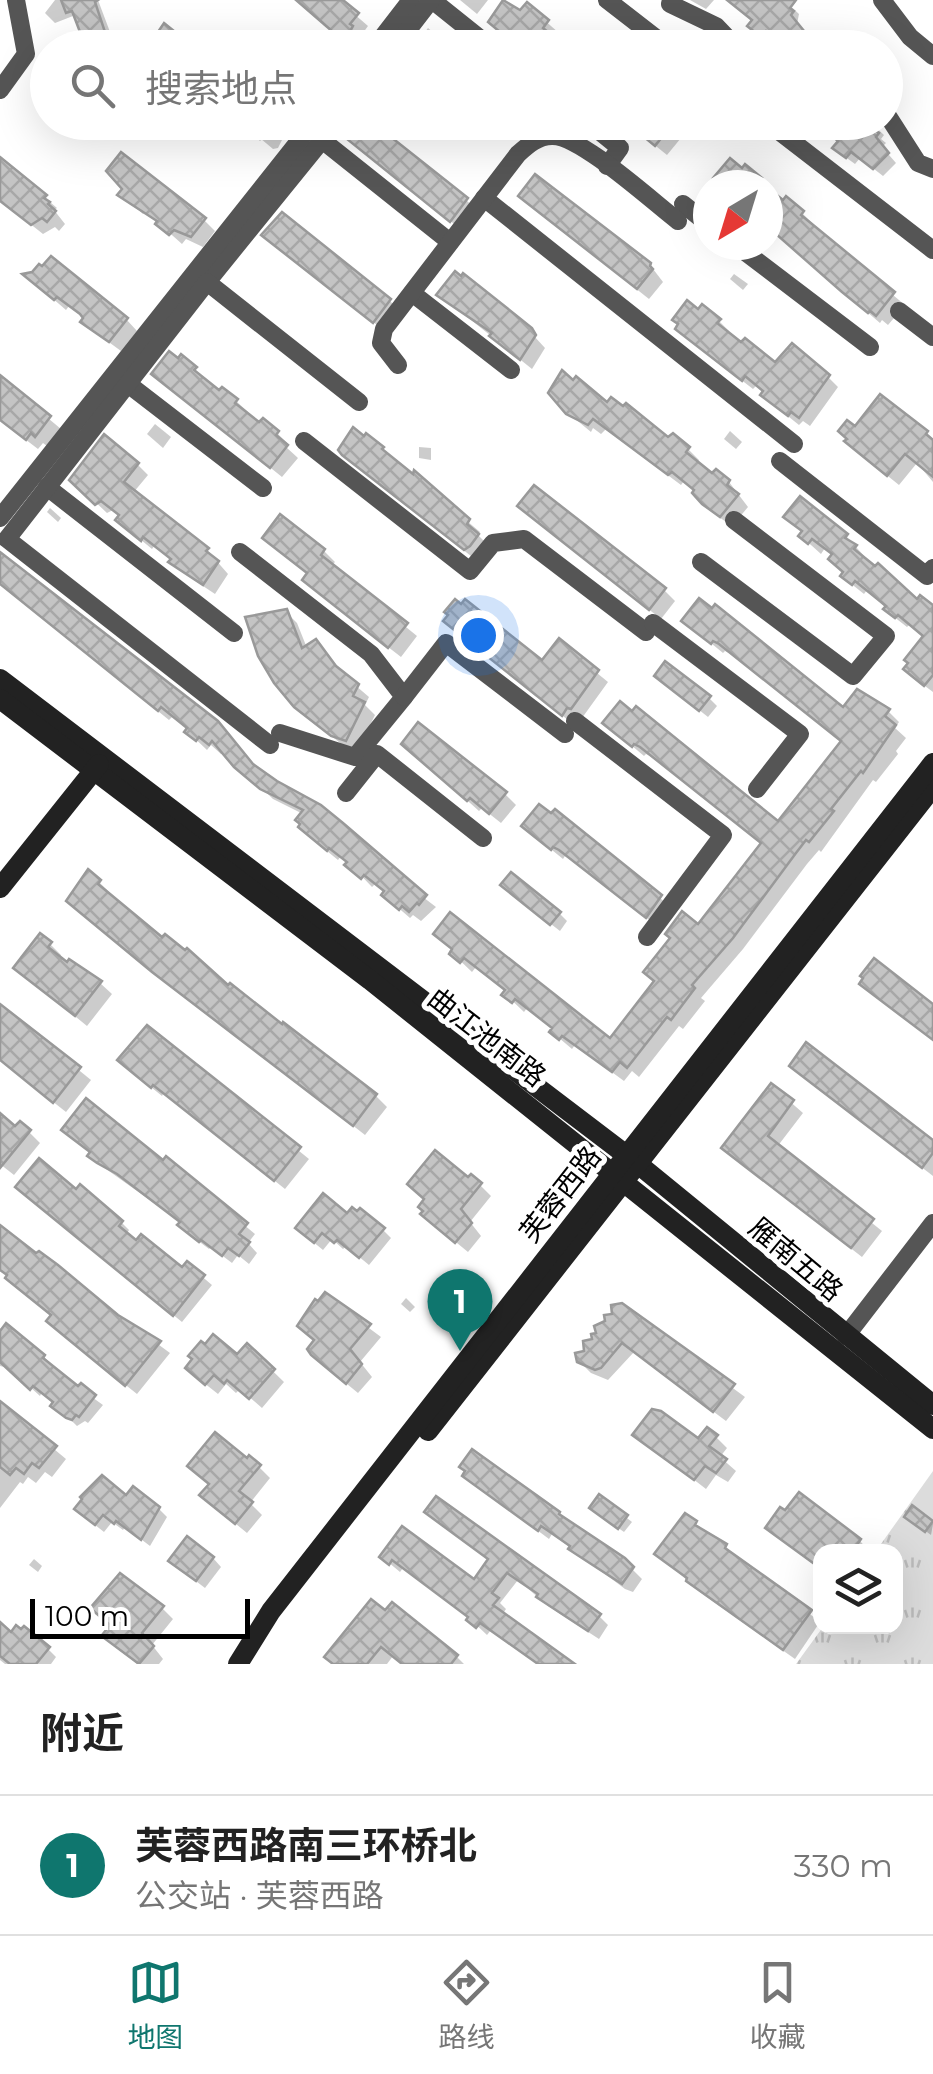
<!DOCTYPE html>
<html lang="zh">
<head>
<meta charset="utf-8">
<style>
	body { margin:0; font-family:Montserrat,"Noto Sans SC",sans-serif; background:#f6f6f6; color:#222 }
	.controls { position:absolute; right:30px; bottom:30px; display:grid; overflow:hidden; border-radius:20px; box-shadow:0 10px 40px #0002 }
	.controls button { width:90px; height:90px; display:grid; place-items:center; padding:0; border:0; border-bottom:2px solid #e0e0e0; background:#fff; color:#222; font:50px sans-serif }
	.compass { position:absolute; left:693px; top:170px; width:90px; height:90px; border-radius:50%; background:#fff; box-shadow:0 10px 40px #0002; rotate:218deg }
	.scale { position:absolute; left:30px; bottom:25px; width:220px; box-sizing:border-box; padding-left:10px; border:5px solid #000; border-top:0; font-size:28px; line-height:35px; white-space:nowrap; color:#000; -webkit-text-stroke:8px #fff; paint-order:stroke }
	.you { position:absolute; left:478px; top:635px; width:35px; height:35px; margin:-25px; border:8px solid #fff; border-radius:50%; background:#1a73e8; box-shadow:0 0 0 15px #1a73e833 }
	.badge { display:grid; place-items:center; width:65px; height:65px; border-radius:50%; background:#0f766e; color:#fff; font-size:32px; font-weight:700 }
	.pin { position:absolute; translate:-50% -82px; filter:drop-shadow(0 2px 5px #0008) }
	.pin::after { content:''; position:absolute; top:52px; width:35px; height:30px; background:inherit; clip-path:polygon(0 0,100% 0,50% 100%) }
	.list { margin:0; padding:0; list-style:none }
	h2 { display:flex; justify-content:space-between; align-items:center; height:130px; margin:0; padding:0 40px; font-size:42px }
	h2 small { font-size:32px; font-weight:400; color:#767676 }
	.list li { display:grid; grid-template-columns:65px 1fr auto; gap:30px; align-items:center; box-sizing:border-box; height:140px; padding:0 40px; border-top:2px solid #e0e0e0 }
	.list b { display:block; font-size:38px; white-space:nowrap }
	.list p { margin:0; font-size:32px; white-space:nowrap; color:#767676 }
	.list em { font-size:32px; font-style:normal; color:#767676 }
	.icon { flex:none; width:55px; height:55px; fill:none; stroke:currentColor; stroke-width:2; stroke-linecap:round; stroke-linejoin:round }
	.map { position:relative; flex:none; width:933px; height:1664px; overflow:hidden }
	.search { position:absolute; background:#fff; box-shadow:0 10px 40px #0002; left:30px; right:30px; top:30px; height:110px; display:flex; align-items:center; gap:25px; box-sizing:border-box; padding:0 35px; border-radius:55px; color:#767676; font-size:38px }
	.sheet { height:270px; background:#fff }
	nav { display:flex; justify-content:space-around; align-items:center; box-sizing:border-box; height:140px; border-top:2px solid #e0e0e0; background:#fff; font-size:28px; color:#767676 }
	nav a { display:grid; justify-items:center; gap:5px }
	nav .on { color:#0f766e }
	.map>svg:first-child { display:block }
	.grass { fill:url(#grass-tufts) }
	.shadow { fill:#0003 }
	.building { fill:url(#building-cross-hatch); stroke:#999; stroke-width:2.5 }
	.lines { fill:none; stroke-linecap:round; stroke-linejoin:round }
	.street { stroke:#555; stroke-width:18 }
	.secondary { stroke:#222; stroke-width:20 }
	.labels { text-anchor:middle; stroke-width:10; stroke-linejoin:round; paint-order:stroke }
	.street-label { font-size:28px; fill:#000; stroke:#fff }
</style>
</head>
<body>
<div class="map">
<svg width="933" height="1664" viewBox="0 0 933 1664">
	<defs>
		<pattern id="grass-tufts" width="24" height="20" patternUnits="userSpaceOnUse" patternTransform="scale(2.5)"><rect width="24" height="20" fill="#dcdcdc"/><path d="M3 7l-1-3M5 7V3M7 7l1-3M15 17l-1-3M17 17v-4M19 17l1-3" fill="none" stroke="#bbb"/></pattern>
		<pattern id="building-cross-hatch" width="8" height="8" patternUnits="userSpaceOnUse" patternTransform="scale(2.5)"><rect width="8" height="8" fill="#c4c4c4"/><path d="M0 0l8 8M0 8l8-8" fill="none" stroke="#a7a7a7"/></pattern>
	</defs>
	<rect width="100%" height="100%" fill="#fff"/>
	<path class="grass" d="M933,1471v193h-137l27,-37 73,-1v-74l-20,-1z"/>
	<g class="shadow">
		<path d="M55,0h43l18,48h-35l2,-17 -10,-15 -18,7 -10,-10z"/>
		<path d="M295,0h43l30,26 -8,11 2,3 -4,8h-6z"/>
		<path d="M460,0h28l-11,14z"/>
		<path d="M690,0h24l-8,9z"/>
		<path d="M736,0h48l15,14 -2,10 12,15 -7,9h-13l-15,-12 -5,7 -12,-10 -2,-12z"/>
		<path d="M527,5l32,28 -5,7 -33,-27z"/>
		<path d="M428,28l14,12 -5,8h-24z"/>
		<path d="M241,122h43l4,4 -9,12 3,2 -4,8 -5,1z"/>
		<path d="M626,122h42l13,16 -14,17z"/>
		<path d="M870,122l14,13 -3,4 5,4 -4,4 14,16 -13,13 -23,-18 -5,6 -11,-8 -4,-14z"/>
		<path d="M356,146l110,54 12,11 -15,20z"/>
		<path d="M0,160l57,48 -3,2 11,14 -6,7 -4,-4 -12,7 -43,-34z"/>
		<path d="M768,187l2,6 32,20 11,11 -2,3 94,78 -17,20 -6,-5 -2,3 -112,-96z"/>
		<path d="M121,194l83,26 11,11 -12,16 -17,-8 -4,5 -37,-33 -2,3z"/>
		<path d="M533,207l117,58 13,17 -14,17z"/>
		<path d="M276,246l114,55 11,11 -15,20z"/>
		<path d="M734,274l14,10 -5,6 -13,-11z"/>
		<path d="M37,285l89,34 11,12 -16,20 -26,-19 -11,-11 2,-3 -17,-12 -3,4z"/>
		<path d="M440,295l94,41 11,12 -13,21z"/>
		<path d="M719,321l10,10 -3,3 50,31 52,12 10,10 -28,39 -7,-5 -4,4 -25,-20 -17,-20 -4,4 -65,-50z"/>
		<path d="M181,358l23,24 32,19 12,11 -2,3 31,18 11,11 -2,3 12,11 -16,19 -128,-103z"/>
		<path d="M0,378l61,51 -14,17 -4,-3 -5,6 -25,-19 -13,-22z"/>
		<path d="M608,406l80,43 11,11 -2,4 16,12 16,6 19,25 -16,19 -16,-11 -32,-34 -3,4 -75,-56 -5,5 -8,-6 -2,4 -23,-19z"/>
		<path d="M155,424l16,13 -8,11 -16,-14z"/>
		<path d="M855,430l71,3 7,6v43l-16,-19 -18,22 -41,-33z"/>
		<path d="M730,431l12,11 -6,7 -12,-10z"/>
		<path d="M367,436l113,96 -2,3 11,11 -13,14 -119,-94z"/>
		<path d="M419,447l12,1v12l-12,-2z"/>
		<path d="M138,465l10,10 -15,18 74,57 21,24 -13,20 -33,-22 -10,-10 2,-2 -19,-15 -3,4 -23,-19 -8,-14 -8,-6 -6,3 -35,-33z"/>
		<path d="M50,508l11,10 -3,4 -11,-10z"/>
		<path d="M532,517l132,73 11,11 -14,18z"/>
		<path d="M801,536h45l20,22 -2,2 53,43 16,6v83l-16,-12 8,-43 -15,-13 -3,3 -9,-7 -31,-30 -3,4 -10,-8 -11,-11 2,-2 -11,-17 -9,-8 -4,6z"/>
		<path d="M276,549l48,2 11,11 -4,4 86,70 -16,21 -85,-66 -7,-16z"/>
		<path d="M0,565l257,205 179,137 -15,14 -8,-6 -3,3 -15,-13 -9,-13 -11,-8 -3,3 -23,-24 -8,-7 -3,4 -27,-22 -8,-24 -30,-15 -50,-48 -2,3 -10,-9 -4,5 -19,-18 2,-3 -17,-13 -4,4 -165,-133 -4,-4z"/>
		<path d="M286,612l11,11 10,25 9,-6 26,32 27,23 -4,8 10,10 -18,36 -12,-4 -50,-41z"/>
		<path d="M684,621l159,89 15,-18 30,19 11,11 -4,6 11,10 -10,13 2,3 -22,28 -3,-2 -52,72 -2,-2 -12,14 -64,85 -42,49 4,3 -22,28 -4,-3 -40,51 -7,-6 -8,10 -49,-36 -3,4 -20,-17 2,-3 -27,-21 -3,4 -19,-18 2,-2 -31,-25 -4,5 -20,-19 3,-3 155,91 153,-197 -109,-86 -8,-4 -2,2 -39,-33 174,102 64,-83 -110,-87 -8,-4 -2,2z"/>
		<path d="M456,631l87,32 16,-21 49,40 -26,36 -9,6z"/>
		<path d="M665,683l44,15 8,8 -9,11z"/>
		<path d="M422,760l83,34 11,11 -15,18 -19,-15 -3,3z"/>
		<path d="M556,812l116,96 -14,19 -85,-67 -8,-4 -2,3 -27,-22z"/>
		<path d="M99,882l11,11 -2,2 121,94 53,38 2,-2 92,71 11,11 -22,28 -285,-223z"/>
		<path d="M511,893l48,20 8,8 -7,10z"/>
		<path d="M50,944l11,11 -2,4 41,24 12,11 -25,32 -71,-58z"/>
		<path d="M0,1006l91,74 -25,32 -66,-52z"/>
		<path d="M147,1028l162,131 -24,30 -121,-97 -2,4 -32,-26z"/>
		<path d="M803,1076l130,67v33z"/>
		<path d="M772,1086l31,27 -26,34 105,84 -20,26 -127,-99z"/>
		<path d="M0,1116l16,13 13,3 11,11 -26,32 -14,-11z"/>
		<path d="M166,1160l89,74 -7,9 9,10 -8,11 -11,-9 -6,8 -21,-16 -2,2 -20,-15 -7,-11 -83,-59 64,-1z"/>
		<path d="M469,1181l11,4 11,11 -21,26 11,14 -13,16 -33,-27z"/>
		<path d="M76,1193l45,29 8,8 -3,5 57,35 4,-6 25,21 -30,37 -156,-127z"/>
		<path d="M347,1217l36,13 8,8 -22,27 -23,-19 -3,3 -11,-10 -9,11 -17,-14z"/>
		<path d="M0,1228l170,125 -33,41 -78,-62 -5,-17 -54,-45z"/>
		<path d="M326,1296l55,41 -21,25 12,15 -14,16 -33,-27 -9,-25 2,-36z"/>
		<path d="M406,1298l9,9 -5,5 -9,-8z"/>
		<path d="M621,1306l124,91 -19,24 -92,-69 -26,28 -17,-7 -12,-12z"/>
		<path d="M0,1328l44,29 8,8 -2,2 53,38 -15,18 -3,-2 -8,5 -35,-34 -2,4 -31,-28 -9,-2z"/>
		<path d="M247,1346l37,36 -22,26 -22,-19 -4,4 -10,-9 -8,10 -19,-15 38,-21z"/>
		<path d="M0,1404l66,55 -14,18 -7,-5 -9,11 -8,-6 -5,7 -3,-2 -20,26z"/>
		<path d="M636,1435l62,6 18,-4 11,11 -7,9 16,14 -8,11 -12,-7 -10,14z"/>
		<path d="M259,1467l11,11 -20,25 12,12 -15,18 -33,-27z"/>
		<path d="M465,1476l167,93 10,10 -9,13 -8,-3 -73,-55 -3,5z"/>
		<path d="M600,1497l32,25 -8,10 -27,-19z"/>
		<path d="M127,1498l32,11 8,8 -17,29 -25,-19 -2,3 -11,-8 -8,10 -19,-15z"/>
		<path d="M913,1509l20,15 -2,11 -19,-14z"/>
		<path d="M428,1512l171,104 9,9 -9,14 -51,-33 -30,-26 -18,23 6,6 -4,6 67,49h-31l-47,-34 -4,5 -17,-16 -67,-51 -3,4 -18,-15 92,26 16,-23z"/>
		<path d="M686,1516l134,106 -25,37 -95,-67 -43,-39z"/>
		<path d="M769,1528l91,13 10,11h-50v17z"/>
		<path d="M213,1558l8,9 -16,21 -25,-19z"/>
		<path d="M34,1559l8,7 -4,6 -9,-7z"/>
		<path d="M392,1605l65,52 7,7h-61l-10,-8 -6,8h-53z"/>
		<path d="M162,1608l11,11 -21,26 11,14 -4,5h-22l-20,-18z"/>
		<path d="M0,1625l12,10 36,14 8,8 -5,7h-46l-5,-4z"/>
	</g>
	<g class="building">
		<path d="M61,0h37l-3,2 11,33 -2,13h-26l2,-16 -8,-21 -6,2z"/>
		<path d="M296,0h47l16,13 -9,11 3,2 -7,13 -6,-1z"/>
		<path d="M503,0l17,10 7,-8 22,18 -6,8 24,20h-48l-31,-26z"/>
		<path d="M727,0h69l-6,8 4,3 -3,4 13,16 -16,17 -22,-17 -5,6 -14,-11 5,-6z"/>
		<path d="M164,23l31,25h-65l26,-13z"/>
		<path d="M238,122h37l-8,15 -7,2z"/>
		<path d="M348,122h24l96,76 -18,24 -108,-87z"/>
		<path d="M626,122h48l-19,24z"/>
		<path d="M814,122h63l-2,8 4,3 -3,4 13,16 -16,16 -22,-17 -5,6 -14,-10 6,-7z"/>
		<path d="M121,152l85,66 -15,19 -17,-7 -5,5 -14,-11 2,-3 -40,-26 5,-6 -16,-18z"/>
		<path d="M0,157l47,38 -3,3 6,4 -2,2 8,7 -9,11 -5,-4 -11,7 -31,-24z"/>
		<path d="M730,158l12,10 3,-4 17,14 -6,7h-34l-9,-7z"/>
		<path d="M535,174l116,89 -1,3 3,3 -16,20 -119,-93z"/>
		<path d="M768,188l15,12 3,-4 18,15 -3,4 94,77 -19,24 -6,-5 -2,2 -26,-21 -74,-65z"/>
		<path d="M282,212l109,87 -18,24 -112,-88z"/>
		<path d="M51,256l77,62 -19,24 -29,-20 3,-4 -3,-4 -23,-17 -3,3 -32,-26 10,-2 7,-8 3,2z"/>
		<path d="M455,271l6,5 2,-3 69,55 4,7 -16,25 -31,-24 3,-3 -56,-38z"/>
		<path d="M687,300l11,9 4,-5 19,15 -4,4 24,19 4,-4 30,24 17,-19 38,32 -31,43 -8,-6 -3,4 -28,-21 3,-4 -18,-15 -3,5 -67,-52 3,-5 -6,-4z"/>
		<path d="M169,351l9,7 3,-4 16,13 -3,3 25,20 3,-3 16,12 -3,4 24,19 4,-4 16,13 -3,4 12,10 -18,23 -119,-94z"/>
		<path d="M562,370l11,10 3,-4 31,26 4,-5 12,9 3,-3 42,34 5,-4 17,14 -4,5 26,21 4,-4 14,11 -3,5 12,9 -19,23 -18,-13 -10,-11 2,-3 -22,-18 -4,3 -75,-56 -5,6 -22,-11 -18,-21z"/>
		<path d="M0,375l51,41 -16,21 -4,-4 -5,7 -26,-20z"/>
		<path d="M880,394l48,37 -2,3 7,6v37l-28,-23 -18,22 -43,-35 3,-2 -9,-8 9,-11 8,6z"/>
		<path d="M353,427l11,9 2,-3 18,14 -2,2 31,25 1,-4 56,49 -3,5 12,10 -9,12 -6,4 -122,-95 -4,-5z"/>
		<path d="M104,434l35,29 -15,19 85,66 -3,3 13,10 -16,24 -35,-23 3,-3 -28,-22 -2,4 -26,-21 4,-5 -18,-14 -6,4 -26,-25z"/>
		<path d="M534,485l132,103 -17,22 -132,-104z"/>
		<path d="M800,496l48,38 -3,4 12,7 -3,4 21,17 3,-3 39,36 3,-4 13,10v70l-9,11 -21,-17 5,-6 -4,-3 19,-24 -25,-21 -3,3 -12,-9 3,-3 -31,-25 -3,4 -12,-9 3,-4 -15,-13 4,-5 -20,-15 -4,5 -10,-8 4,-5 -19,-14z"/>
		<path d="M280,514l45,35 -4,6 87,68 -20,25 -86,-68 5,-7 -45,-35z"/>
		<path d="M0,552l218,169 35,43 24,17 44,24 22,18 84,72 -8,10 -2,-2 -8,9 -7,-6 -3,4 -18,-15 3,-4 -20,-16 -3,4 -17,-14 3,-3 -18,-14 -2,3 -29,-24 2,-3 -5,-4 8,-10 -43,-21 -26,-22 -22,-26 -3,4 -10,-8 -3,4 -12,-9 3,-4 -26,-21 -3,4 -158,-127z"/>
		<path d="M699,598l13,10 3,-4 128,103 14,-18 33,20 -5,7 11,9 -33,48 -2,-2 -30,38 3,2 -25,31 -3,-2 -10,13 -63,85 -41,47 3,3 -24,32 -4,-3 -40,51 -7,-6 -8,10 -50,-36 -3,4 -10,-8 3,-4 -37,-29 -3,4 -11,-8 4,-5 -41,-32 -4,5 -11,-9 3,-5 -19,-15 17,-22 160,126 44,-57 -11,-9 27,-34 -5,-4 17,-23 16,13 63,-81 -121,-96 -6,-3 -2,3 -30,-24 18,-22 12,10 4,-5 142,115 63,-80 -122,-97 -6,-3 -2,3 -30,-23z"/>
		<path d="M455,599l6,5 4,-5 77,61 17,-22 40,32 -28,39 -4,-1 -5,8 -119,-95 5,-6 -4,-3z"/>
		<path d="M287,609l15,39 14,-9 20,27 23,18 -6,12 12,6 -19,39 -15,-5 -37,-29 -20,-24 -16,-27 -13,-39z"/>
		<path d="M665,661l46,35 -12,15 -45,-35z"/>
		<path d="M418,722l89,70 -18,22 -19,-16 -3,3 -66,-57z"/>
		<path d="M539,804l12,9 4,-4 107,86 -16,23 -87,-68 -6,-3 -2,3 -30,-24z"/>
		<path d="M88,869l13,11 -3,4 64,53 3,-3 20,16 2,-2 41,37 2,-2 52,41 1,-2 94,72 -24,32 -201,-154 -86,-71z"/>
		<path d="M511,872l50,40 -11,13 -50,-40z"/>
		<path d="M40,933l12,9 -4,5 19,15 2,-3 33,22 -27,35 -62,-48z"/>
		<path d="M874,958l59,46v36l-74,-56 4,-6 -3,-2z"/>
		<path d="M0,1004l81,63 -28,36 -53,-43z"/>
		<path d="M147,1025l154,122 -27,34 -121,-96 -2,3 -34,-28z"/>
		<path d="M806,1042l127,98v13l-11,15 -133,-102z"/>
		<path d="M771,1083l23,17 -26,36 106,83 -23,29 -130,-100z"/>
		<path d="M86,1098l77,62 3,-4 82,67 -9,11 11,8 -11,14 -11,-8 -6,8 -21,-16 -2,2 -22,-17 3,-3 -63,-48 -20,-11 -10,-7 3,-4 -29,-22z"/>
		<path d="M0,1113l15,13 5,-5 11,9 -31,38z"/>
		<path d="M435,1150l33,27 3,-3 11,9 -21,26 11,14 -17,20 -35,-29 3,-3 -5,-4 6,-8 -17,-15z"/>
		<path d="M39,1158l37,31 4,-5 43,37 -4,5 17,14 5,-6 41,33 5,-6 18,14 -32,41 -158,-129z"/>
		<path d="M323,1193l24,20 5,-6 5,4 3,-3 25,20 -26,30 -22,-18 -3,3 -12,-10 -8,10 -19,-15z"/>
		<path d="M0,1225l36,28 3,-2 19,14 60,50 43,26 -36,45 -79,-65 5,-6 -46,-37 2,-3 -7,-5z"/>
		<path d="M325,1292l46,32 -21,25 12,15 -16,20 -35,-29 -4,-6 7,-9 -17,-14 18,-27 3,2z"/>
		<path d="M622,1303l113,81 -22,28 -91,-69 -21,25 -6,2 -18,-8 -2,-9 9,-2 -1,-10 9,-2 -1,-5 5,-1 -2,-7 11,-5 -1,-6 8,-1 -1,-9z"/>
		<path d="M6,1323l39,32 -2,3 35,28 3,-3 15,12 -17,22 -3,-2 -4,5 -6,-2 -16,-12 3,-4 -20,-16 -3,4 -30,-28v-31z"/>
		<path d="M213,1334l24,20 10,-11 28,26 -26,30 -22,-19 -3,4 -10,-9 -9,10 -20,-17 7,-9 -4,-3 13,-15 4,3z"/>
		<path d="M0,1401l57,45 -18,22 -7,-5 -8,11 -8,-6 -6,7 -10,-8z"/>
		<path d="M652,1409l9,2 37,27 9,-11 11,8 -9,11 18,13 -11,14 -11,-7 -11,14 -62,-45z"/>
		<path d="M215,1432l32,26 2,-3 12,10 -22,26 14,11 -18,22 -36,-29 10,-11 -22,-18z"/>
		<path d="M472,1449l88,63 -1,2 66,44 9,9 -12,17 -54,-35 2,-3 -23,-16 -6,-4 -3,5 -76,-55 3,-5 -6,-4z"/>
		<path d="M102,1475l24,20 7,-9 27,21 -19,33 -25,-19 -2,3 -11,-9 -8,10 -21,-16 8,-10 -2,-2z"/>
		<path d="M799,1492l62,47 -9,13h-32v16l-55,-40 15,-21 5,3z"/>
		<path d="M599,1494l29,21 -10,14 -29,-21z"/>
		<path d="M436,1496l165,118 -13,17 -52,-34 2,-3 -31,-21 -15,20 7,5 -6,7 82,59h-37l-58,-41 -4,5 -10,-8 2,-3 -76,-57 -3,5 -10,-8 23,-31 72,53 14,-20 -64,-47z"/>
		<path d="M912,1505l21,16 -8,11 -21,-15z"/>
		<path d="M685,1513l12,8 -2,4 32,19 -2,4 87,62 -29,40 -97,-69 1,-3 -33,-24z"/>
		<path d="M187,1536l27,21 -18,24 -28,-20z"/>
		<path d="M120,1573l44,33 -22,27 12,13 -15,18 -35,-26 -2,-3 8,-10 -20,-17z"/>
		<path d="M371,1599l14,11 7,-8 66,53 -7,9h-49l-21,-17 -14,17h-34l-9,-7z"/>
		<path d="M0,1622l11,10 5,-7 5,4 3,-3 26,21 -14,17h-26l-10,-8z"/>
	</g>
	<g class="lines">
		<g class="street">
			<path d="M432,0l60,48"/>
			<path d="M607,0l62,48"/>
			<path d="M671,0l-1,4 46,22 21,22"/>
			<path d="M882,0l28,37 23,19"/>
			<path d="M374,48l37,-48"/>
			<path d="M394,48l37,-48"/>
			<path d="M0,90l26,-36 -10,-54"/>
			<path d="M886,113l32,50 15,6"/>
			<path d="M588,122l32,26 -13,18"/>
			<path d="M767,122l166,128"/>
			<path d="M322,140l14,-18"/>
			<path d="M484,198l310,246"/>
			<path d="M683,204l25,20"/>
			<path d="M736,245l134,102"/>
			<path d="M207,282l115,-142 128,102"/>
			<path d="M412,293l99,77"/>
			<path d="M899,311l34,26"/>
			<path d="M398,365l-17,-22 3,-14 134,-175c10,-9 20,-18 34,-18 28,-1 101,66 126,85"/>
			<path d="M128,384l135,104"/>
			<path d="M304,441l166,130 23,-28 31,-4 122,93"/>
			<path d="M780,461l147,115 6,-8"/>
			<path d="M47,487l187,146"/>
			<path d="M0,518l314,-396"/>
			<path d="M240,552l131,102 33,43 -49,60 -75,-24"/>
			<path d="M701,562l152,114 33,-40 -152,-116"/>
			<path d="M653,623l147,111 -43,55"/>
			<path d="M404,697l42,-54 119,91"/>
			<path d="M575,721l148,114 -76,102"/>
			<path d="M270,745l-263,-206 200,-257 152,120"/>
			<path d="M346,793l31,-39 106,84"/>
			<path d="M846,1336l87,-113"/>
		</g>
		<g class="secondary">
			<path d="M0,679l638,485 295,241"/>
			<path d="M0,699l370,281 563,449"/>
			<path d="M0,888l99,-124"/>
			<path d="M428,1431l505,-644"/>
			<path d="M238,1664l33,-53 662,-848"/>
		</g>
	</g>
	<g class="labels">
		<g class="street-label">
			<text transform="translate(487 1037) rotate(38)" y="10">曲江池南路</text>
			<text transform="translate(560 1194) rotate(-52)" y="10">芙蓉西路</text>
			<text transform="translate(796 1259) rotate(40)" y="10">雁南五路</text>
		</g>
	</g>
</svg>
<div class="controls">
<button><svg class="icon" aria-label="layers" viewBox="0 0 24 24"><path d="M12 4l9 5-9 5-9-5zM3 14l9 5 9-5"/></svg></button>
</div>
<svg class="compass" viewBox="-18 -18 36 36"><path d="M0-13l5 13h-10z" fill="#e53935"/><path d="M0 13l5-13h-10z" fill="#767676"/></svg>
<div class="scale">100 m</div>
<div class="you"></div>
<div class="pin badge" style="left:460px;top:1351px">1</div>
<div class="search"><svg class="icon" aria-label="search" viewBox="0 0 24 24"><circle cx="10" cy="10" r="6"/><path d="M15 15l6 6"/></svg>搜索地点</div>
</div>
<section class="sheet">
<h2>附近<small></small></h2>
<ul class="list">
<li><span class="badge">1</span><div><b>芙蓉西路南三环桥北</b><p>公交站 · 芙蓉西路</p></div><em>330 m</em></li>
</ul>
</section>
<nav>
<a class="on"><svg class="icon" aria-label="map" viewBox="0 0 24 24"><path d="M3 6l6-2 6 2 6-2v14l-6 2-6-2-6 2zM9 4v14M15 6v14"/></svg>地图</a>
<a><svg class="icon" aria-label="directions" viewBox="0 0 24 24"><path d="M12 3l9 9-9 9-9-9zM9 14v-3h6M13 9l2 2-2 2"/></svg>路线</a>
<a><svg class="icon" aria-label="saved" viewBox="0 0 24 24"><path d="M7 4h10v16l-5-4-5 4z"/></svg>收藏</a>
</nav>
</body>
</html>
